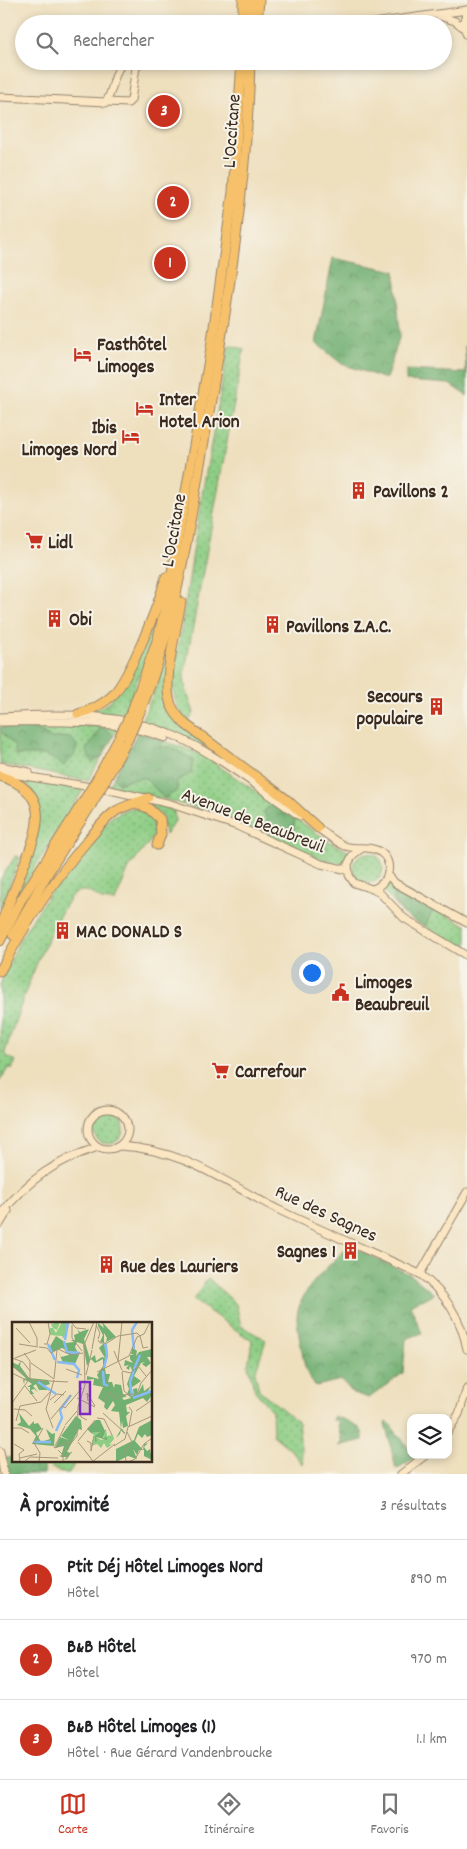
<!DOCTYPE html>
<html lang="fr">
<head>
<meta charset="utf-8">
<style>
	body { margin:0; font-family:Dekko,sans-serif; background:#f6f6f6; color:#202124 }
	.controls { position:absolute; right:15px; bottom:15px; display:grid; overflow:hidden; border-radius:10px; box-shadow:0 2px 8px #0003 }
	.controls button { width:45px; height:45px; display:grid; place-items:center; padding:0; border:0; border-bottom:1px solid #e0e0e0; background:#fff; color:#202124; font:25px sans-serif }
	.you { position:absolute; left:311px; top:972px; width:18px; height:18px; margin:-12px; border:4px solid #fff; border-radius:50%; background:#1a73e8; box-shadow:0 0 0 8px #1a73e833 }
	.badge { display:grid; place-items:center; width:32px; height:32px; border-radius:50%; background:#c8321e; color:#fff; font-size:16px; font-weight:700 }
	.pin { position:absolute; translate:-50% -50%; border:2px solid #fff; box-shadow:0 1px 5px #0006 }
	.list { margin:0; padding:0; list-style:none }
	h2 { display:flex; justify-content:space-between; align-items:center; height:65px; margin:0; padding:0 20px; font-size:21px }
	h2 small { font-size:16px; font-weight:400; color:#757577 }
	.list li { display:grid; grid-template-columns:32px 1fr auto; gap:15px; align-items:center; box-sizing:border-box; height:80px; padding:0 20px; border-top:1px solid #e0e0e0 }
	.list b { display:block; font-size:19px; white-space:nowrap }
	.list p { margin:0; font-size:16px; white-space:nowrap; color:#757577 }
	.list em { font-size:16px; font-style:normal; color:#757577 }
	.icon { flex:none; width:28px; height:28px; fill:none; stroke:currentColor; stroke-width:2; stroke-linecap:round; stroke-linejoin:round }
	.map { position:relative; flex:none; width:467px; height:1474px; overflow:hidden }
	.search { position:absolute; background:#fff; box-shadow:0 2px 8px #0003; left:15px; right:15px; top:15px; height:55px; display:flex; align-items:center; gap:12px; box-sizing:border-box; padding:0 18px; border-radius:28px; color:#757577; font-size:19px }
	.sheet { height:305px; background:#fff }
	nav { display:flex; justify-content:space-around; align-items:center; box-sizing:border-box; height:70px; border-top:1px solid #e0e0e0; background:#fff; font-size:14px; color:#757577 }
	nav a { display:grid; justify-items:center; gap:2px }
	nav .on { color:#c8321e }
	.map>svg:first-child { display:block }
	.grass { fill:url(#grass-dots); stroke:#647c51 }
	.forest { fill:url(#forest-crowns); stroke:#566d48 }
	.pitch { fill:#8dcd84; stroke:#647c51 }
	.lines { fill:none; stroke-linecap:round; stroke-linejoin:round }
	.secondary-casing { stroke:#94846e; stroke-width:9 }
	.highway-casing { stroke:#94846e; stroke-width:11 }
	.secondary { stroke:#fbe6c4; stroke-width:7 }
	.highway { stroke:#f6c16b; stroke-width:9 }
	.highway-bridge-casing { stroke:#94846e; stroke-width:11; stroke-linecap:butt }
	.highway-bridge { stroke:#f6c16b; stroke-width:9 }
	.labels { text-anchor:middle; stroke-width:4; stroke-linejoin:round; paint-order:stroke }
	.street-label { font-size:19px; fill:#3b2a1e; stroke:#f7f3e8 }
	.poi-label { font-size:19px; font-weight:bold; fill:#3b2a1e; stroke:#f7f3e8; text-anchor:start }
	.inset-river { fill:none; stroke:#88bbf5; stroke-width:2.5 }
	.inset-road { fill:none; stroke:#a6977d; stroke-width:1 }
	.view { fill:#7b2cbf; fill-opacity:0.15; stroke:#7b2cbf; stroke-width:2.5 }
	.inset-edge { fill:none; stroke:#3b2a1e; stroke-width:2.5 }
</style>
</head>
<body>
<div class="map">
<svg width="467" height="1474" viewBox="0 0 467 1474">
	<defs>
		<pattern id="grass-dots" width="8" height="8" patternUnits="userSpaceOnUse" patternTransform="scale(1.25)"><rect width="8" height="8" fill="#8dcd84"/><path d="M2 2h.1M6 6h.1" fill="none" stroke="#74a76b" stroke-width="1.8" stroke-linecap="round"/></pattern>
		<pattern id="forest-crowns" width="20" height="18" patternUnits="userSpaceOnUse" patternTransform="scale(1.25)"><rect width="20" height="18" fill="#72b072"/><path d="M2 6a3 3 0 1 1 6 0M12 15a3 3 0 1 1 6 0" fill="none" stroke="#5f8f5d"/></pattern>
	</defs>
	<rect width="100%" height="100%" fill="#f7f3e8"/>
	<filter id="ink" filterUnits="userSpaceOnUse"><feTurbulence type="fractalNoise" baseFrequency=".02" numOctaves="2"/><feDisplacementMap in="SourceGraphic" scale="10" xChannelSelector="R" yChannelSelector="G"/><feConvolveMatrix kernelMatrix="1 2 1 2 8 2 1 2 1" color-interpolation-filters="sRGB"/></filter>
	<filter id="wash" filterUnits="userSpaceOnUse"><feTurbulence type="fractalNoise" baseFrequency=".0096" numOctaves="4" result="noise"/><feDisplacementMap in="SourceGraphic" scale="20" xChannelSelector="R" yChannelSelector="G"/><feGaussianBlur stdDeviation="1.12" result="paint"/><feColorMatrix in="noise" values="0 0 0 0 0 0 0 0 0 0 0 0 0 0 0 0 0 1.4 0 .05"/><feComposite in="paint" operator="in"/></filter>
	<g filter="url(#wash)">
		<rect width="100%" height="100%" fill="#eedfbd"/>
		<g class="grass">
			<path d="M229,345l15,4 -60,326 1,11 9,27 -5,8c-13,-12 -16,-22 -16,-40l29,-186z"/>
			<path d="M160,610l-12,44 -26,64 -36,-4 22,-10 26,-37z"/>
			<path d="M173,637l-3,73 51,45 -32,-16 -48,-17 15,-35z"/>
			<path d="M59,724l59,4 -30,53 -88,-17v-37z"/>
			<path d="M138,732l63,22 129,88 18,9 -4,13c-45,-8 -84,-34 -128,-49 -35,-13 -71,-20 -107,-29z"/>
			<path d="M27,781l56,9 -73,118c12,-31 48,-100 14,-125z"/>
			<path d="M146,801l28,10 1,10 -10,14 -3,-19 -18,-14z"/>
			<path d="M138,807l17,9 3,15 -29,37 -14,33c-4,0 -10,0 -13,-1 -12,-7 -17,-15 -32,-3 -29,47 -48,103 -65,155l3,5 8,4 -4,8 -3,-2 -9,14v-96l20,-46 29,-45 61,-76 16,-9z"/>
			<circle cx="368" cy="868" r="15"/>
			<path d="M16,855l4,3 -20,51v-29z"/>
			<path d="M389,882l78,44v26l-64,-39 -21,-24z"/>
			<circle cx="108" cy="1129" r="15"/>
			<path d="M208,1278l28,26 5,22 25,14 -11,33 4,17 39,32 5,43 -13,-16 -17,-14 -1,-24 -17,-20 -7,-25 4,-25 -59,-41z"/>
		</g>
		<g class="forest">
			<path d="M333,258l62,13 5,64 -14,44 -44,-15 -26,-21z"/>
			<path d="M465,346h2v50l-18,-12 -43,-3v-11l60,3z"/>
			<path d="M29,726l22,12 19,-1 7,8 -3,11 -10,10 -18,-11h-30l-2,-10 -14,-14v-4z"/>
			<path d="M101,727l8,4 4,6 -11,20 -10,5 -6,-12z"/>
			<path d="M138,732l22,7 1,8h9l23,12 -2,14 -14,8v10l-13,7 -19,-20 -17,2 -9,4 -5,-6z"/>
			<path d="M275,803l20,14 -2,16c-17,0 -25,-6 -29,-22z"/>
			<path d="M396,887l38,21 -9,19c-18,-11 -32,-16 -32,-39z"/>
			<path d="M355,1248l56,27 23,19 -24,11 12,28 -16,6 -3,34 -34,25 -16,-5 -12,-13 -25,6c-10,-9 -12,-22 -14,-35 -2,-11 -5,-23 -5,-34 2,-27 31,-49 48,-68z"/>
			<path d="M334,1416c12,5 31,8 29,24l-25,6 4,-2 -5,-24h-5z"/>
			<path d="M388,1422l23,29v4l5,2 -20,12 -11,-46z"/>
			<path d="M14,1457v3h18l12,7v7h-38l-1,-16z"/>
		</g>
		<path class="pitch" d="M34,1460h42l-7,14h-3z"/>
	</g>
	<g filter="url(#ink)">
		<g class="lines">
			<defs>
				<g id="secondary">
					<path d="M467,10l-4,14 4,11"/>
					<path d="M436,15l19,6 9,7"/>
					<path d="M366,24l101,-14"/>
					<path d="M0,97l128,6 3,-3 5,-33 7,-6"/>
					<path d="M105,103c10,-12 7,-34 21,-42"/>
					<path d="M0,717c59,-4 120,-5 175,19 45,20 85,53 125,80"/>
					<path d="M0,722c55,0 113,-4 165,16"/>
					<path d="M0,766l29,6"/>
					<path d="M0,772l110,18 61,14 66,22 84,38 27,6"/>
					<path d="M315,826c10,7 19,15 30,20 12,4 25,-1 35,6 15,10 9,31 -7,37"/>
					<path d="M361,849l-8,6 -5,9 1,11 5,8 24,8 26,27 63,38"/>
					<path d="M388,875l7,8 72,40"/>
					<circle cx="108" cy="1129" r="20"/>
					<path d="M120,1146c67,4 104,37 161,65 46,22 93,42 139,63 25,19 41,44 47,75"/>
					<path d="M0,1215c29,-36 55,-54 98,-68"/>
					<path d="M0,1224l8,-13"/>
					<path d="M420,1274l47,-82"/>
					<path d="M448,1431l11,-17 8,-26"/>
					<path d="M0,1451l4,23"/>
					<path d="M401,1474l25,-19"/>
				</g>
				<g id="highway">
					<path d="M243,24v-24"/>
					<path d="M251,24v-24"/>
					<path d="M257,24l2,-24"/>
					<path d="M181,602c-4,24 -17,74 -12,96 2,11 9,18 16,26l101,75 32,29"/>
					<path d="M132,711l26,-73 10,-43 43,-247 22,-156 9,-131"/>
					<path d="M78,714c11,-3 25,-10 34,-18 18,-18 47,-92 54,-119"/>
					<path d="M139,714c36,-86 48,-176 64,-267 22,-128 44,-256 47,-386"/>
					<path d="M0,776c51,16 40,49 24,89 -8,20 -16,41 -24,61"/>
					<path d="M98,777l21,-39"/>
					<path d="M106,779l22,-40"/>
					<path d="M137,804l11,4 12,11 1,15 -4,11"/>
					<path d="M13,935l36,-64 42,-66"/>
					<path d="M0,941l21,-41 62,-98"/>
					<path d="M0,971c25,-47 53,-90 87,-130 9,-10 18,-23 29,-30 10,-6 21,-8 32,-13"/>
				</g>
			</defs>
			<use href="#secondary" class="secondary-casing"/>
			<use href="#highway" class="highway-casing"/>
			<use href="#secondary" class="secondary"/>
			<use href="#highway" class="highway"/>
			<defs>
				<g id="highway-bridge">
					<path d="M119,738l13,-27"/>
					<path d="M128,739l11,-25"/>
					<path d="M83,802l15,-25"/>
					<path d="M91,805l15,-26"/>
				</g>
			</defs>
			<use href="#highway-bridge" class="highway-bridge-casing"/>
			<use href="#highway-bridge" class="highway-bridge"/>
		</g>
	</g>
	<defs>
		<symbol id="hotel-bare" viewBox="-9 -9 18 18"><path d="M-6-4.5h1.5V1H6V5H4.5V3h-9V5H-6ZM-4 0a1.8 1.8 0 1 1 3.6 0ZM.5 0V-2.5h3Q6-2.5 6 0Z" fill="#c8321e" stroke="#f7f3e8" stroke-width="2.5" paint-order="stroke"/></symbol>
		<symbol id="building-bare" viewBox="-9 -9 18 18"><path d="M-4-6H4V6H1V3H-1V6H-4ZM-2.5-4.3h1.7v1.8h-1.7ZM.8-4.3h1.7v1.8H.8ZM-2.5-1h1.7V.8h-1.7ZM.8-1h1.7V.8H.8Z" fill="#c8321e" stroke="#f7f3e8" stroke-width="2.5" paint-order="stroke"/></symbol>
		<symbol id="supermarket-bare" viewBox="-9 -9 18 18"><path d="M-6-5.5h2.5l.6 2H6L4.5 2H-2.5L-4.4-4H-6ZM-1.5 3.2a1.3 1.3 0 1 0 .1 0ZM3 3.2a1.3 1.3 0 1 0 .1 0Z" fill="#c8321e" stroke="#f7f3e8" stroke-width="2.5" paint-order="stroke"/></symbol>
		<symbol id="civic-bare" viewBox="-9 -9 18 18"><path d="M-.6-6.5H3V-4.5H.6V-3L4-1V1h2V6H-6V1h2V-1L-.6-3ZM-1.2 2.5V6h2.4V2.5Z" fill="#c8321e" stroke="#f7f3e8" stroke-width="2.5" paint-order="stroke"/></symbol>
	</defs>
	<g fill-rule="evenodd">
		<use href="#hotel-bare" x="70" y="342" width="25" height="25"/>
		<use href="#hotel-bare" x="132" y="396" width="25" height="25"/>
		<use href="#hotel-bare" x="118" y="424" width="25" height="25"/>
		<use href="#building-bare" x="346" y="478" width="25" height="25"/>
		<use href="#supermarket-bare" x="22" y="528" width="25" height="25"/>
		<use href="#building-bare" x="42" y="606" width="25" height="25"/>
		<use href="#building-bare" x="260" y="612" width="25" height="25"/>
		<use href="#building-bare" x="424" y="694" width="25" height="25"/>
		<use href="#building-bare" x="50" y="918" width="25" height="25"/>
		<use href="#civic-bare" x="328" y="980" width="25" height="25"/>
		<use href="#supermarket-bare" x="208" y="1058" width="25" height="25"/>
		<use href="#building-bare" x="338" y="1238" width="25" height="25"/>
		<use href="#building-bare" x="94" y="1252" width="25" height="25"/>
	</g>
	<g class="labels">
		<g class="street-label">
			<text transform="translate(230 131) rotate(-86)" y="7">L'Occitane</text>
			<text transform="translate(172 530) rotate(-80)" y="7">L'Occitane</text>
			<text transform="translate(254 819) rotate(21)" y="7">Avenue de Beaubreuil</text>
			<text transform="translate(327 1212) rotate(25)" y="7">Rue des Sagnes</text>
		</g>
		<g class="poi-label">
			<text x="97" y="350">Fasthôtel<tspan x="97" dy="22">Limoges</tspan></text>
			<text x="159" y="405">Inter<tspan x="159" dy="22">Hotel Arion</tspan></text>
			<text x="117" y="433" text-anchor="end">Ibis<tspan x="117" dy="22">Limoges Nord</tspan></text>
			<text x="373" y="497">Pavillons 2</text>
			<text x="48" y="548">Lidl</text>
			<text x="69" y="625">Obi</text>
			<text x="286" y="632">Pavillons Z.A.C.</text>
			<text x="423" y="702" text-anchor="end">Secours<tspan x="423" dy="22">populaire</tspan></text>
			<text x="76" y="937">MAC DONALD S</text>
			<text x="355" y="988">Limoges<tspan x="355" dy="22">Beaubreuil</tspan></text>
			<text x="235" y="1077">Carrefour</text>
			<text x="336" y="1257" text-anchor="end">Sagnes 1</text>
			<text x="120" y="1272">Rue des Lauriers</text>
		</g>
	</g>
	<g transform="translate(12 1322)">
		<rect width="140" height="140" fill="#eedfbd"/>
		<path d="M48,0l-3,8 -4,-2 3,5 6,-11 7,2 -4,16 -3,-4 -12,-1v-7h3l-2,-4zM94,107l1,7 6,-1 1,4 -5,6 4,-1 -6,4 -3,-5 -3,5 -4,-4 -6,2 3,-11 -3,-2 9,-1 -4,5 5,3 3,-1 -1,-7z" fill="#8dcd84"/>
		<path d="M90,0l14,15 -10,5 1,-4 -3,-5v10l-4,-1 3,-7 -5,-9v-3l6,5zM65,7l3,3 9,-3 -5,10 6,20 5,-4 1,6 6,-4 3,1 -6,-10 5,-5 3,2 1,12 -4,7 2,10h4l-2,8h4l2,6 1,-4 6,1 2,9 4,2 -5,2 2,2 7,-2 -4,-4 2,-5 -2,-5 5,-14 -2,-4 -1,4 -3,-2 3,-3 -5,1 1,-6 8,3 -3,-4v-4h4l-3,-1 1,-7 5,4 -1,5 3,-4 13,-3v8h-5l4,6 -5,4 -4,-3 3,-2 -4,1 -7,13 7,5 -10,7 3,9 -1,-8 4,-1 1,5 5,-9 1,7 7,-5 -4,7 5,-3v5l-5,7 -4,-4 -17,7 1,7h3l-4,4 2,10 -5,2 -1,-7 -1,7 2,2 2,5 -4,-5 -1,4 -4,4 5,-9 -2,-17 -8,-1 4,-6 -2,-4 -6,9 -3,-3 1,-4 -7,-5 5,-11 -10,-2 1,-6 -7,1v-4l12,3 -2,-4 6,-9v-7l-8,4 -4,-4 -4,7 -4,-22 -6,-2 -2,5 4,8 -4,9 -12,-1 -5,-13 3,7 8,-2 -5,-6 -2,-1 -9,4 -4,-4 7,-12 10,7 8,-1 -3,-2h4l-1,-5 5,-2zM9,39l-1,5 9,12 19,2 2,4 -6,2 4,4h-9l-3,-6 -3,2 5,6 -4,-3 -3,1 3,4h-4v-7h-3l5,-3 -7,-5 -1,5 -1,-4 2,-2 2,1 -15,-13v-4l6,3zM7,91l10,13 5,-5v3l4,-1 4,6 -6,4 5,9 9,-3 -4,-10 6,5 3,-1 -1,13 -22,-2 4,-8 -6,-7 -13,-4 4,-3zM64,94l5,4 1,10 -3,-1 -12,23 4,1 -4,6 -3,1 3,-3h-6l-2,-2 2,1 3,-10 -9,2 5,-11 9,3 -8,-4zM84,98h4l5,11 -2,7 4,-1v3l-11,-3 1,4 -2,1v-6l5,-4 -9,1 -4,-4zM140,98v15l-5,2 -2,-3 -3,4 -4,-4 -3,7 8,9 1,-6 4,-1 -4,4 3,4 3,-2 2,11 -8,-4v-6h-5l-2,5 -4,-6 4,10 -9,-3 -12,6v-13l18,-9 5,-13z" fill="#72b072"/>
		<path class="inset-river" d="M53,18l3,-18M52,19l3,11 13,1M36,22l7,16M122,27l-2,-19 5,-8M45,40l17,2 5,6 -2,8M92,46l3,-13 -2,-12M122,47l6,-14M91,49l1,13 4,2M26,60l18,12M120,74l-2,-14 4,-12M121,76l19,-7M44,109l6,-13 -2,-8 11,-15M22,120h17"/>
		<path class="inset-road" d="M17,0l8,16v8M59,0l5,6 10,1M60,3v13l10,13M84,3l4,8 -2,6M4,6l14,15M128,14l3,12 5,-1M86,18l2,3h7l11,-7 19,-3 3,3M7,22l19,3M32,22h3l3,-10 -2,-12M27,25l8,1 4,5 7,-4 13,6 12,-2M80,27l5,-27M102,29l8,19M0,36l11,4 7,9M3,36l21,-8M106,39l4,-39M19,41l23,16M0,44l20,14 36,2M54,47l16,6M110,49l9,2 7,-7 8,10M85,50l32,-16 8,-19 7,-3 6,-12M110,50l2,19 6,5M0,51l16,8M74,53l6,-25M42,57l3,-29M13,64l12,15M65,76l18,9M38,78l7,-6 7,1M76,79l-1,-8 8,13M91,80l7,-10 6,7 6,-4 15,-1 4,-11 11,-13M0,81l18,-25v-17l-6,-8M42,81l12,-12M50,84l3,2 17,-20M117,85l3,4 -3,16M68,86l1,9 6,3M2,87l11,1 7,6M34,87l8,-29M34,87l7,19M124,89l16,-11M91,91l22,20M85,96l7,1 8,16M39,97l20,-24M4,99l4,-15 21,-4 9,-10M53,103l12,-14M0,106h9l8,5M66,119l17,-21M75,119l4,2v8l3,-15M66,120l15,19M22,121l6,10 -1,9M23,121l8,-15M2,122l10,6 -5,4 1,8M102,124l11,-7 3,-12 24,-11M42,126l11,-22M43,126l15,-7M46,128l7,7 7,-5M8,136l17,-4M12,140l6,-5 28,1M51,140v-9l14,-17 1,-29 7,-22 -1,-40 10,-23M80,140l23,-18M114,140l-1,-11 7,-9 -5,-10M116,140l7,-3 9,-15 8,-6"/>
		<path class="view" d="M68,60h10v32h-10z"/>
		<rect width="140" height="140" class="inset-edge"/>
	</g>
</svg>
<div class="controls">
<button><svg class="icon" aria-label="layers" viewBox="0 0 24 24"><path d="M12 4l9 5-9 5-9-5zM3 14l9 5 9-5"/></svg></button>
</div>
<div class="you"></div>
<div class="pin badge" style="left:170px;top:263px">1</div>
<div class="pin badge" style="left:173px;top:202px">2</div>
<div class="pin badge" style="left:164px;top:111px">3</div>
<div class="search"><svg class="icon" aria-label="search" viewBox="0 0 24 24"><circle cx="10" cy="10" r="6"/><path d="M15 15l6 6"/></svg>Rechercher</div>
</div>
<section class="sheet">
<h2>À proximité<small>3 résultats</small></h2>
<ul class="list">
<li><span class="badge">1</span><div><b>Ptit Déj Hôtel Limoges Nord</b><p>Hôtel</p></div><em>890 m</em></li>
<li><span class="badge">2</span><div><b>B&amp;B Hôtel</b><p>Hôtel</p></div><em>970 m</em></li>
<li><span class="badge">3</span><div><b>B&amp;B Hôtel Limoges (1)</b><p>Hôtel · Rue Gérard Vandenbroucke</p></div><em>1.1 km</em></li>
</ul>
</section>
<nav>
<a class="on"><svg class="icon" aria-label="map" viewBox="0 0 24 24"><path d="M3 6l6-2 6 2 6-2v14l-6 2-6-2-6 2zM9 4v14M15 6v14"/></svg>Carte</a>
<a><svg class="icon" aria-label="directions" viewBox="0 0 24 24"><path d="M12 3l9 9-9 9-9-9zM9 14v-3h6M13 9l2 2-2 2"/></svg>Itinéraire</a>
<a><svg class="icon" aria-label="saved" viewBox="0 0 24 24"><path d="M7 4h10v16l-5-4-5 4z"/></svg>Favoris</a>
</nav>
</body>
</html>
